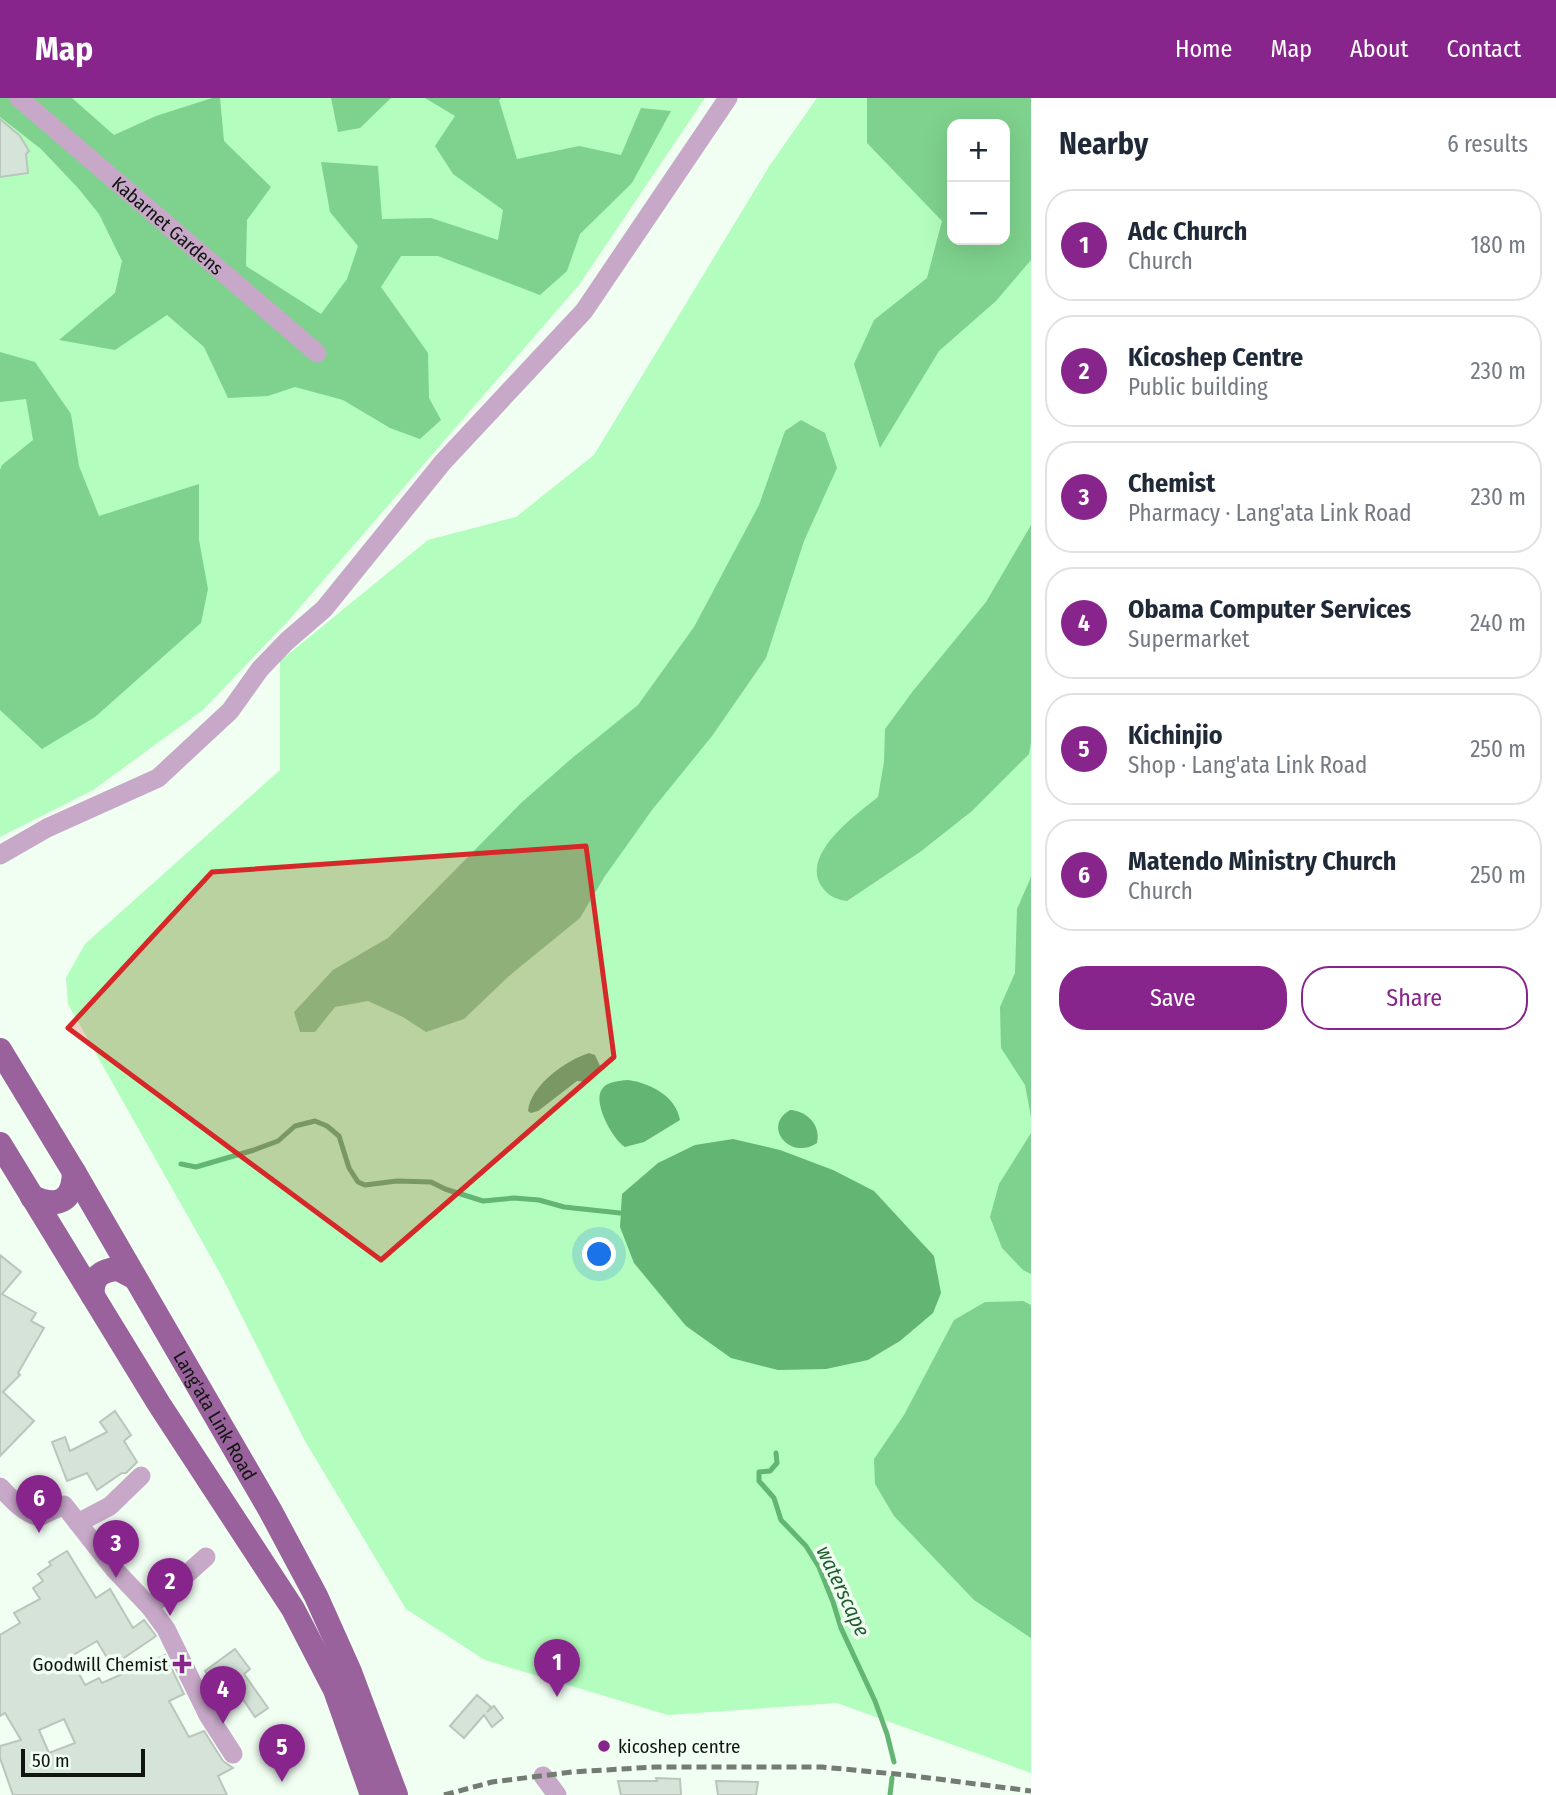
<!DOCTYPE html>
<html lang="en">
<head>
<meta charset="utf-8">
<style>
	body { margin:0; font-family:"Fira Sans Condensed",sans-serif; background:#f6f6f7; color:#1f2937 }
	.controls { position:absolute; right:21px; top:21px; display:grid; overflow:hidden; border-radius:14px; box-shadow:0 7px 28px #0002 }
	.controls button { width:63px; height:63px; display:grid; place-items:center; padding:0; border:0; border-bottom:2px solid #e0e1e3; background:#fff; color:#1f2937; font:35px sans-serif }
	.scale { position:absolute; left:21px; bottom:18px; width:124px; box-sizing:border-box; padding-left:7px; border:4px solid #111511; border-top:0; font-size:19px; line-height:24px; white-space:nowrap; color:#111511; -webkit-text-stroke:5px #f1fef2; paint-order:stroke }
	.you { position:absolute; left:600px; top:1157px; width:24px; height:24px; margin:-18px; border:5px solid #fff; border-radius:50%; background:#1a73e8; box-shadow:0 0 0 10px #1a73e833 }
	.badge { display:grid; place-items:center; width:46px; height:46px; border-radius:50%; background:#88258d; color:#fff; font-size:23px; font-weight:700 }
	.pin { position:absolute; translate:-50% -58px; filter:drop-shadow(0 2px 4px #0008) }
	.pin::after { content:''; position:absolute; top:37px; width:24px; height:21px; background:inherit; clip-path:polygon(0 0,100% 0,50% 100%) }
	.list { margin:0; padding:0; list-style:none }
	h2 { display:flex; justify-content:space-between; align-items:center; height:91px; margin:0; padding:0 28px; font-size:30px }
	h2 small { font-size:23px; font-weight:400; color:#747a83 }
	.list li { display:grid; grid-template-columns:46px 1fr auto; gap:21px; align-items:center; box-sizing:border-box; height:112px; margin:0 14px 14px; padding:0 14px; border:2px solid #e0e1e3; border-radius:28px }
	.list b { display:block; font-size:26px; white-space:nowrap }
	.list p { margin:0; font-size:23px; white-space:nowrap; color:#747a83 }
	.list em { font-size:23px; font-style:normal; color:#747a83 }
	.actions { display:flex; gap:14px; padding:21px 28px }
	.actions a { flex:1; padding:16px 0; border:2px solid #88258d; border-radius:28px; text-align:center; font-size:24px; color:#88258d }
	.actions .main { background:#88258d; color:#fff }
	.map { position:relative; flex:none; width:1031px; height:1697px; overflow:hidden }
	header { display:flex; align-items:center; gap:42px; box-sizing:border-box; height:98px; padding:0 35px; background:#88258d; color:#fff }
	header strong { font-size:33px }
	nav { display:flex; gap:38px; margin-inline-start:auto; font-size:24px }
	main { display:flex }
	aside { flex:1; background:#fff }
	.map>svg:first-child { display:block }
	.green { fill:#b3fdbe; fill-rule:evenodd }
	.forest { fill:#7ed28d; fill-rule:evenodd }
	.water { fill:#62b572 }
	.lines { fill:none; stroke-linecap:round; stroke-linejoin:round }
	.stream { stroke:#62b572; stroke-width:5 }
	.building { fill:#d6e3d8; stroke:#bac6bc; stroke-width:2; fill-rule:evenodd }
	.minor { stroke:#c7a8c8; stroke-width:19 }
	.major { stroke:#9a629c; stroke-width:24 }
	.rail { stroke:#737b73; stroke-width:5; stroke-dasharray:10 5; stroke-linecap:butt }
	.marked { fill:#d62828; fill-opacity:0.2; stroke:#d62828; stroke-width:5; stroke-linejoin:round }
	.poi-dot { fill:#88258d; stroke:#f1fef2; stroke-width:2.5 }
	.labels { text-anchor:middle; stroke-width:7; stroke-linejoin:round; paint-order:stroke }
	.street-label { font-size:19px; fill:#111511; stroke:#f1fef2 }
	.poi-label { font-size:19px; fill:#111511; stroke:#f1fef2; text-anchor:end }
	.water-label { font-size:21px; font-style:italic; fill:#225c30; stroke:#f1fef2 }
</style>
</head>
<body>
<header>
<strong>Map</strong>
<nav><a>Home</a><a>Map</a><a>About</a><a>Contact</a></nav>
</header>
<main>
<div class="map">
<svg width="1031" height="1697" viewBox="0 0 1031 1697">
	<rect width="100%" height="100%" fill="#f1fef2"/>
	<g class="green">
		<path d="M0,0h705l-126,187 -291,336 -85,89 -110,80 -93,47z"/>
		<path d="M817,0h214v1675l-194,-70 -169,12 -183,-55 -79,-51 -101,-168 -84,-166 -153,-271 -2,-26 19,-34 195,-174v-109l148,-121 88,-23 78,-62 176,-290zM952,26h53v116h-53z"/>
	</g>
	<g class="forest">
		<path d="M0,0h72l42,37 42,-19 56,-18h8l4,43 47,46 -24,33 -1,46 75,48 26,-35 11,-33 -28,-34 -9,-50 57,4 4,53 49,-1 67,22 5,-30 -50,-36 -18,-28 20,-30 -30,-18h76l-2,2 18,59 62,-13 42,9 20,-47 30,3 -39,72 -52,51 -13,37 -27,24 -102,-39h-37l-20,31 47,66 1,45 12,22 -21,19 -30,-11 -47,-28 -48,-13 -27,9 -40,2 -24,-51 -37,-32 -52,35 -56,-10 56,-47 7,-32 -23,-47 -21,-26 -37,-39 -41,-32z"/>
		<path d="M331,0h60l-31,30 -22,4z"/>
		<path d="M867,0h164v162l-35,41 -57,50 -59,97 -26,-84 20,-44 53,-42 15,-57 -75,-78zM952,26h53v116h-53z"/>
		<path d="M0,254l35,10 36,52 8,52 20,50 100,-32v56l9,49 -7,34 -106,94 -53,32 -42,-39v-240l2,-5 31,-25 -7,-41 -26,3z"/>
		<path d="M801,322l24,13 12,35 -33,73 -38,117 -54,78 -60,74 -47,66 -25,42 -71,58 -45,43 -38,13 -23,-15 -35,-16 -33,6 -20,25h-15l-6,-20 39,-42 55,-32 133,-135 50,-44 67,-54 56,-78 65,-122 26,-74z"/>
		<path d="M1031,427v218l-2,11 -57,57 -52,41 -73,49c-13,-2 -20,-6 -27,-17 -17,-32 37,-70 58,-87l6,-35 1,-33 28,-38 73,-89z"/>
		<path d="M1031,779v240l-6,-32 -24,-37 -1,-41 15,-34 2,-64z"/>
		<path d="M1031,1035v141l-8,-4 -21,-22 -12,-31 9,-33z"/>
		<path d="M1023,1203l8,4v333l-57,-38 -80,-84 -19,-32 -1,-25 30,-44 50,-95 31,-18z"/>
	</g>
	<g class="water">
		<path d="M589,955l6,2 5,11 -4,9 -8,7 -11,-1 -39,30 -7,2 -3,-2c3,-26 37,-50 61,-58z"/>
		<path d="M628,982c22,3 48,16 52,40l-36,22 -19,5c-12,-7 -33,-45 -23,-58 6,-8 17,-8 26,-9z"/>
		<path d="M790,1012c17,1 31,15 27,33 -26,18 -56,-16 -27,-33z"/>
		<path d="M733,1041l47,11 53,20 41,21 60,65 7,37 -8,20 -33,28 -32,19 -42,9 -48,1 -47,-12 -45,-32 -52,-63 -14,-36 2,-33 36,-31 37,-18z"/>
	</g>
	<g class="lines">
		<g class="stream">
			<path d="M181,1066l15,3 58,-17 24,-9 17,-15 20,-5 12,5 12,10 10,32 9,14 7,3 32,-4 34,1 14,7 38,12 31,-3 25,2 25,7 56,6"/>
			<path d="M776,1355l1,10 -7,8 -11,1v9l15,17 7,22 25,26 13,21 14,35 8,26 34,73 12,33 7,28"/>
			<path d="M890,1697l2,-17"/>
		</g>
	</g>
	<g class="building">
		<path d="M0,21l20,17 9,15 -3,3 2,19 -28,4z"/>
		<path d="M0,1157l21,17 -19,22 34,19 -5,8 13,7 -26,45 2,2 -17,17 31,29 -34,35z"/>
		<path d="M115,1313l16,24 -7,6 13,21 -11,11h-4l-25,17 -10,-17 -20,8 -15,-39 13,-5 5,14 37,-19 -7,-10z"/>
		<path d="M67,1453l29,47 14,-9 23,39 11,-8 12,16 -44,30 -15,-25 -27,16 15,28 14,-7 3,5 63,-28 19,39 -15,7 20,36 15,-6 19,30 10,7 -15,8 9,19h-214l-13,-37v-12l21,-6 -16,-27 -5,3v-81l20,-12 -6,-10 26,-14 -7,-11 10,-7 -5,-7 13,-9 -2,-3zM64,1621l11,24 -26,10 -10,-23z"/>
		<path d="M235,1551l15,20 -6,5 24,34 -13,9 -23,-34 -12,9 -15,-21z"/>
		<path d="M477,1597l14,12 -4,5 7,-6 9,12 -11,9 -8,-12 -20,23 -14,-12z"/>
		<path d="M656,1680l24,1 1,16h-60l-3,-14h39z"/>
		<path d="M716,1683l42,1 -2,13h-38z"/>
	</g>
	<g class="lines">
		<g class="minor">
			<path id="s1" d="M19,0l298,255"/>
			<path d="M0,757l47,-27 111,-50 72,-67 30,-42 27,-28 37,-32 119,-147 141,-151 144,-213"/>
			<path d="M0,1389c12,12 22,25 39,30l25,-12 50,64 36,38 16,22 42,86 25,39"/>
			<path d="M78,1425l32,-17 31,-30"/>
			<path d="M150,1509l56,-50"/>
			<path d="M543,1678l14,19"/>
		</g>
		<g class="major">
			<path id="s2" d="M0,952l74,122 196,338 46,86 34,76 46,123"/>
			<path d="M0,1046l159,260 134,205 42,81 37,105"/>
			<path d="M32,1099c26,11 41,5 42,-25"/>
			<path d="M93,1198c-2,-18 7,-26 25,-27l17,9"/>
		</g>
		<path class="rail" d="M444,1697l48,-13 80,-10 83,-5h167l84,8 125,16"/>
	</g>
	<path class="marked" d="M586,748l28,211 -233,203 -313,-232 144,-156z"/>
	<g class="poi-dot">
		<path d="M178.5 1555.5h7v7h7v7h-7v7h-7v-7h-7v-7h7z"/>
		<circle cx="604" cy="1648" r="7"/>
	</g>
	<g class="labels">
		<g class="street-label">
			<text dy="7" stroke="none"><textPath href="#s1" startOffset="196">Kabarnet Gardens</textPath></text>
			<text dy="7" stroke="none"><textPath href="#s2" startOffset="424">Lang'ata Link Road</textPath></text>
		</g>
		<g class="poi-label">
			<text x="168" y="1573">Goodwill Chemist</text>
			<text x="618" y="1655" text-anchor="start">kicoshep centre</text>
		</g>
		<g class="water-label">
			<text transform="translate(843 1493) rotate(65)" y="7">waterscape</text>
		</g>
	</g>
</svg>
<div class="controls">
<button>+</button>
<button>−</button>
</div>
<div class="scale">50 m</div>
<div class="you"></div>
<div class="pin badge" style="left:557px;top:1599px">1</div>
<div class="pin badge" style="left:170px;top:1518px">2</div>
<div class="pin badge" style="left:116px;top:1480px">3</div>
<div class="pin badge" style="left:223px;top:1626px">4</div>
<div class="pin badge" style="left:282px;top:1684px">5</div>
<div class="pin badge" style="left:39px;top:1435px">6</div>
</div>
<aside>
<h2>Nearby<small>6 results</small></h2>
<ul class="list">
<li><span class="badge">1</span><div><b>Adc Church</b><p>Church</p></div><em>180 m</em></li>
<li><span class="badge">2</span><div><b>Kicoshep Centre</b><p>Public building</p></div><em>230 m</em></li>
<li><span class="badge">3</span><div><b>Chemist</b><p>Pharmacy · Lang'ata Link Road</p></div><em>230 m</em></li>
<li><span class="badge">4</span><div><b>Obama Computer Services</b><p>Supermarket</p></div><em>240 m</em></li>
<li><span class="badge">5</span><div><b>Kichinjio</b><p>Shop · Lang'ata Link Road</p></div><em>250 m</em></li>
<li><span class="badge">6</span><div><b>Matendo Ministry Church</b><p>Church</p></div><em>250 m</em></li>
</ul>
<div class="actions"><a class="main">Save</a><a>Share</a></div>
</aside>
</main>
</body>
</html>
